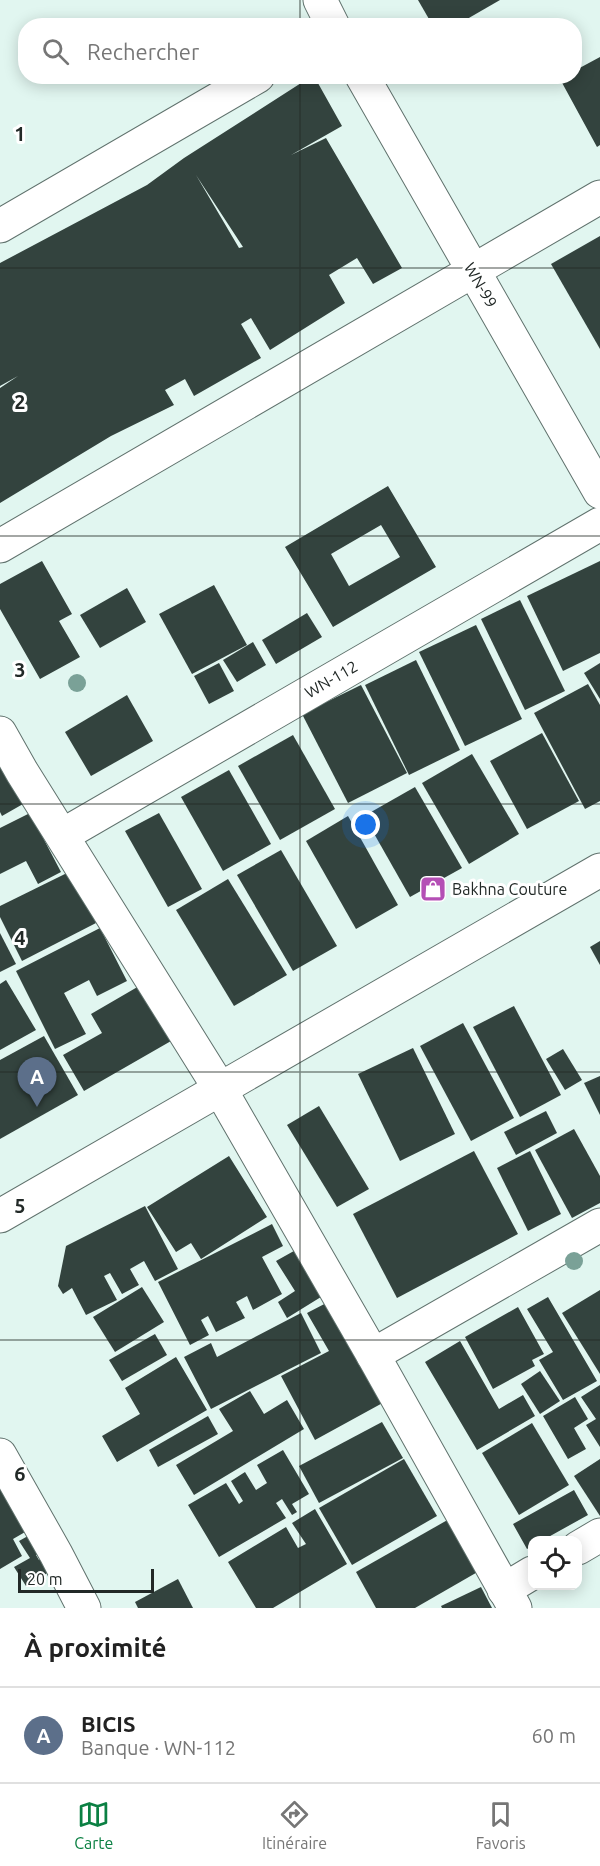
<!DOCTYPE html>
<html lang="fr">
<head>
<meta charset="utf-8">
<style>
	body { margin:0; font-family:Ubuntu,sans-serif; background:#f2f2f2; color:#222 }
	.controls { position:absolute; right:18px; bottom:18px; display:grid; overflow:hidden; border-radius:12px; box-shadow:0 3px 15px #0003 }
	.controls button { width:54px; height:54px; display:grid; place-items:center; padding:0; border:0; border-bottom:2px solid #e0e0e0; background:#fff; color:#222; font:30px sans-serif }
	.scale { position:absolute; left:18px; bottom:15px; width:136px; box-sizing:border-box; padding-left:6px; border:3px solid #222927; border-top:0; font-size:16px; line-height:21px; white-space:nowrap; color:#222927; -webkit-text-stroke:4px #fff; paint-order:stroke }
	.you { position:absolute; left:366px; top:825px; width:21px; height:21px; margin:-15px; border:4px solid #fff; border-radius:50%; background:#1a73e8; box-shadow:0 0 0 9px #1a73e833 }
	.badge { display:grid; place-items:center; width:39px; height:39px; border-radius:50%; background:#0b8043; color:#fff; font-size:20px; font-weight:700 }
	.pin { position:absolute; translate:-50% -50px; filter:drop-shadow(0 2px 3px #0008) }
	.pin::after { content:''; position:absolute; top:32px; width:21px; height:18px; background:inherit; clip-path:polygon(0 0,100% 0,50% 100%) }
	.list { margin:0; padding:0; list-style:none }
	h2 { display:flex; justify-content:space-between; align-items:center; height:78px; margin:0; padding:0 24px; font-size:26px }
	h2 small { font-size:20px; font-weight:400; color:#767676 }
	.list li { display:grid; grid-template-columns:39px 1fr auto; gap:18px; align-items:center; box-sizing:border-box; height:96px; padding:0 24px; border-top:2px solid #e0e0e0 }
	.list b { display:block; font-size:22px; white-space:nowrap }
	.list p { margin:0; font-size:20px; white-space:nowrap; color:#767676 }
	.list em { font-size:20px; font-style:normal; color:#767676 }
	.icon { flex:none; width:33px; height:33px; fill:none; stroke:currentColor; stroke-width:2; stroke-linecap:round; stroke-linejoin:round }
	.map { position:relative; flex:none; width:600px; height:1608px; overflow:hidden }
	.search { position:absolute; background:#fff; box-shadow:0 3px 15px #0003; left:18px; right:18px; top:18px; height:66px; display:flex; align-items:center; gap:15px; box-sizing:border-box; padding:0 21px; border-radius:24px; color:#767676; font-size:22px }
	.sheet { height:174px; background:#fff }
	nav { display:flex; justify-content:space-around; align-items:center; box-sizing:border-box; height:84px; border-top:2px solid #e0e0e0; background:#fff; font-size:16px; color:#767676 }
	nav a { display:grid; justify-items:center; gap:3px }
	nav .on { color:#0b8043 }
	.map>svg:first-child { display:block }
	.building { fill:#33433e; fill-rule:evenodd }
	.lines { fill:none; stroke-linecap:round; stroke-linejoin:round }
	.minor-casing { stroke:#60726d; stroke-width:35 }
	.minor { stroke:#fff; stroke-width:33 }
	.tree { fill:#7aa197 }
	.grid { fill:none; stroke:#222927; stroke-width:1.5; stroke-opacity:0.55 }
	.labels { text-anchor:middle; stroke-width:6; stroke-linejoin:round; paint-order:stroke }
	.street-label { font-size:16px; fill:#222927; stroke:#fff }
	.poi-label { font-size:16px; fill:#222927; stroke:#fff; text-anchor:start }
	.grid-label { font-size:20px; text-anchor:middle; font-weight:bold; fill:#222927; stroke:#fff; stroke-width:6; stroke-linejoin:round; paint-order:stroke }
</style>
</head>
<body>
<div class="map">
<svg width="600" height="1608" viewBox="0 0 600 1608">
	<rect width="100%" height="100%" fill="#e1f6f0"/>
	<g class="building">
		<path d="M418,0h82l-45,26h-22z"/>
		<path d="M600,57v88l-3,2 -37,-68 5,-3h9v-5z"/>
		<path d="M312,76h2l28,50 -51,29 35,-17 76,130 -29,16 -16,-26 -28,17 16,28 -75,47 -19,-32 -10,6 20,34 -67,38 -9,-17 -20,11 9,15 -63,31 -111,67v-115l18,-12 -18,10v-123l147,-78 37,-27zM196,175l47,72 -4,1z"/>
		<path d="M600,236v113l-49,-85z"/>
		<path d="M388,486l48,81 -103,60 -48,-80zM381,525l19,32 -51,29 -18,-32z"/>
		<path d="M42,561l30,53 -13,7 21,36 -40,22 -40,-70v-25z"/>
		<path d="M600,561v92l-37,18 -36,-75z"/>
		<path d="M214,585l33,60 -55,29 -33,-60z"/>
		<path d="M127,588l19,34 -46,26 -20,-33z"/>
		<path d="M520,600l45,91 -40,19 -44,-91z"/>
		<path d="M307,613l15,24 -46,27 -14,-24z"/>
		<path d="M476,625l46,94 -57,27 -46,-94z"/>
		<path d="M253,642l13,23 -29,17 -14,-22z"/>
		<path d="M416,660l44,90 -51,25 -44,-90z"/>
		<path d="M219,663l15,28 -25,13 -15,-28z"/>
		<path d="M600,663v36l-16,-26z"/>
		<path d="M588,684l12,21v96l-15,8 -51,-96z"/>
		<path d="M361,685l46,88 -59,30 -46,-89z"/>
		<path d="M127,695l26,46 -62,35 -26,-44z"/>
		<path d="M542,733l37,68 -52,28 -37,-68z"/>
		<path d="M293,735l42,74 -55,31 -42,-74z"/>
		<path d="M472,754l47,80 -50,30 -47,-81z"/>
		<path d="M0,760l23,44 -21,12 -2,-4z"/>
		<path d="M229,770l42,74 -48,27 -42,-74z"/>
		<path d="M415,787l47,81 -52,29 -46,-81z"/>
		<path d="M30,813l31,59 -23,12 -12,-23 -26,13v-46z"/>
		<path d="M159,813l43,76 -34,18 -43,-76z"/>
		<path d="M348,816l50,89 -42,24 -50,-88z"/>
		<path d="M281,850l56,96 -44,25 -56,-96z"/>
		<path d="M69,872l27,51 -74,38 -22,-44v-11z"/>
		<path d="M228,879l59,96 -53,31 -58,-96z"/>
		<path d="M100,928l27,53 -30,15 -8,-16 -25,13 22,41 -31,15 -39,-78z"/>
		<path d="M0,933l16,31 -16,8z"/>
		<path d="M600,941v24l-10,-18z"/>
		<path d="M6,980l30,50 -36,20v-66z"/>
		<path d="M146,982l32,55 -94,54 -21,-36 39,-22 -11,-19z"/>
		<path d="M514,1006l47,89 -41,22 -47,-90z"/>
		<path d="M463,1023l51,95 -43,23 -51,-95z"/>
		<path d="M44,1036l34,59 -78,44v-79z"/>
		<path d="M413,1048l42,86 -55,27 -42,-87z"/>
		<path d="M563,1049l19,31 -17,10 -19,-31z"/>
		<path d="M600,1076v39l-16,-32z"/>
		<path d="M319,1106l50,83 -32,18 -50,-82z"/>
		<path d="M546,1111l11,22 -41,22 -12,-23z"/>
		<path d="M574,1129l26,47v27l-28,15 -37,-68z"/>
		<path d="M474,1151l44,83 -121,64 -44,-84z"/>
		<path d="M530,1151l31,63 -33,17 -31,-63z"/>
		<path d="M229,1156l38,61 -66,42 -10,-16 -15,9 -29,-45z"/>
		<path d="M145,1206l33,63 -23,12 -11,-20 -14,8 9,16 -17,9 -12,-21 -6,3 13,24 -31,15 -14,-27 -9,6 -5,-8 8,-40z"/>
		<path d="M272,1224l11,22 -21,11 20,37 -29,16 -6,-14 -11,6 9,16 -29,14 -8,-16 -7,4 8,15 -19,10 -32,-63z"/>
		<path d="M301,1247l28,45 -42,26 -9,-16 17,-11 -19,-30z"/>
		<path d="M142,1287l22,35 -49,30 -22,-35z"/>
		<path d="M600,1290v84l-38,-61z"/>
		<path d="M548,1297l49,84 -34,19 -24,-40 14,-8 -26,-43z"/>
		<path d="M334,1299l54,101 -73,40 -34,-64 48,-25 -22,-38z"/>
		<path d="M518,1307l26,47 -12,6 3,6 -42,23 -28,-52z"/>
		<path d="M301,1313l20,40 -110,56 -27,-52 27,-14 6,14z"/>
		<path d="M155,1334l12,21 -45,26 -13,-21z"/>
		<path d="M460,1341l39,68 24,-14 12,21 -58,34 -52,-88z"/>
		<path d="M176,1357l31,53 -90,52 -15,-26 38,-22 -15,-26z"/>
		<path d="M540,1371l20,30 -20,13 -19,-30z"/>
		<path d="M600,1385v62l-14,-22 10,-6 -15,-22z"/>
		<path d="M250,1391l14,23 23,-14 17,29 -110,66 -18,-30 57,-34 -14,-22z"/>
		<path d="M575,1397l13,22 -14,9 12,21 -18,10 -25,-43z"/>
		<path d="M208,1416l10,18 -60,33 -9,-17z"/>
		<path d="M382,1422l21,36 -84,45 -20,-37z"/>
		<path d="M532,1423l37,62 -50,30 -37,-62z"/>
		<path d="M283,1450l26,44 -17,10 5,8 -5,3 -10,-16 -6,4 10,15 -67,39 -31,-52 38,-22 13,21 4,-3 -12,-20 14,-9 11,18 11,-7 -10,-18z"/>
		<path d="M404,1459l33,57 -85,49 -33,-57z"/>
		<path d="M600,1459v57l-26,-40z"/>
		<path d="M0,1472l32,56 -19,11 9,17 -22,13z"/>
		<path d="M574,1490l14,25 -45,25h-11v6l-5,3 -14,-25z"/>
		<path d="M315,1509l32,55 -74,44h-17l-28,-46 58,-35 12,21 8,-4 -14,-21z"/>
		<path d="M451,1518l30,52 -66,38h-39l-20,-36z"/>
		<path d="M35,1532l11,17 -10,6 3,5 11,-5 7,12 -31,19 -12,-19 16,-9 -11,-17z"/>
		<path d="M178,1579l15,29h-55l-3,-6z"/>
		<path d="M481,1587l11,21h-50l-1,-2z"/>
	</g>
	<g class="lines">
		<defs>
			<g id="minor">
				<path d="M320,0l13,26"/>
				<path d="M362,76l238,416"/>
				<path d="M0,226l258,-150"/>
				<path d="M0,546l600,-349"/>
				<path d="M0,733l22,39 198,317 153,266 142,253"/>
				<path d="M63,835l537,-311"/>
				<path d="M0,1216l600,-346"/>
				<path d="M373,1355l227,-130"/>
				<path d="M0,1455l56,99 28,54"/>
				<path d="M578,1548l22,-13"/>
				<path d="M504,1590l28,-17"/>
			</g>
		</defs>
		<use href="#minor" class="minor-casing"/>
		<use href="#minor" class="minor"/>
	</g>
	<g class="tree">
		<circle cx="77" cy="683" r="9"/>
		<circle cx="574" cy="1261" r="9"/>
	</g>
	<path class="grid" d="M300,0v26M300,76v1532M0,268h600M0,536h600M0,804h600M0,1072h600M0,1340h600"/>
	<defs>
		<symbol id="shop-square" viewBox="-11 -11 22 22"><rect x="-9" y="-9" width="18" height="18" rx="4" fill="#b44fb5" stroke="#fff"/><path d="M-5-2.5h2.3a2.7 3.5 0 0 1 5.4 0H5L5.5 6h-11ZM-1.5-2.5h3a1.5 2.3 0 0 0-3 0Z" fill="#fff"/></symbol>
	</defs>
	<g fill-rule="evenodd">
		<use href="#shop-square" x="418" y="874" width="30" height="30"/>
	</g>
	<g class="labels">
		<g class="street-label">
			<text transform="translate(481 285) rotate(60)" y="6">WN-99</text>
			<text transform="translate(331 679) rotate(-30)" y="6">WN-112</text>
		</g>
		<g class="poi-label">
			<text x="452" y="895">Bakhna Couture</text>
		</g>
	</g>
	<g class="grid-label">
		<text x="20" y="141">1</text>
		<text x="20" y="409">2</text>
		<text x="20" y="677">3</text>
		<text x="20" y="945">4</text>
		<text x="20" y="1213">5</text>
		<text x="20" y="1481">6</text>
	</g>
</svg>
<div class="controls">
<button><svg class="icon" aria-label="locate" viewBox="0 0 24 24"><circle cx="12" cy="12" r="6"/><path d="M12 2v4M12 18v4M2 12h4M18 12h4"/></svg></button>
</div>
<div class="scale">20 m</div>
<div class="you"></div>
<div class="pin badge" style="left:37px;top:1107px;background:#5c6f8a">A</div>
<div class="search"><svg class="icon" aria-label="search" viewBox="0 0 24 24"><circle cx="10" cy="10" r="6"/><path d="M15 15l6 6"/></svg>Rechercher</div>
</div>
<section class="sheet">
<h2>À proximité<small></small></h2>
<ul class="list">
<li><span class="badge" style="background:#5c6f8a">A</span><div><b>BICIS</b><p>Banque · WN-112</p></div><em>60 m</em></li>
</ul>
</section>
<nav>
<a class="on"><svg class="icon" aria-label="map" viewBox="0 0 24 24"><path d="M3 6l6-2 6 2 6-2v14l-6 2-6-2-6 2zM9 4v14M15 6v14"/></svg>Carte</a>
<a><svg class="icon" aria-label="directions" viewBox="0 0 24 24"><path d="M12 3l9 9-9 9-9-9zM9 14v-3h6M13 9l2 2-2 2"/></svg>Itinéraire</a>
<a><svg class="icon" aria-label="saved" viewBox="0 0 24 24"><path d="M7 4h10v16l-5-4-5 4z"/></svg>Favoris</a>
</nav>
</body>
</html>
